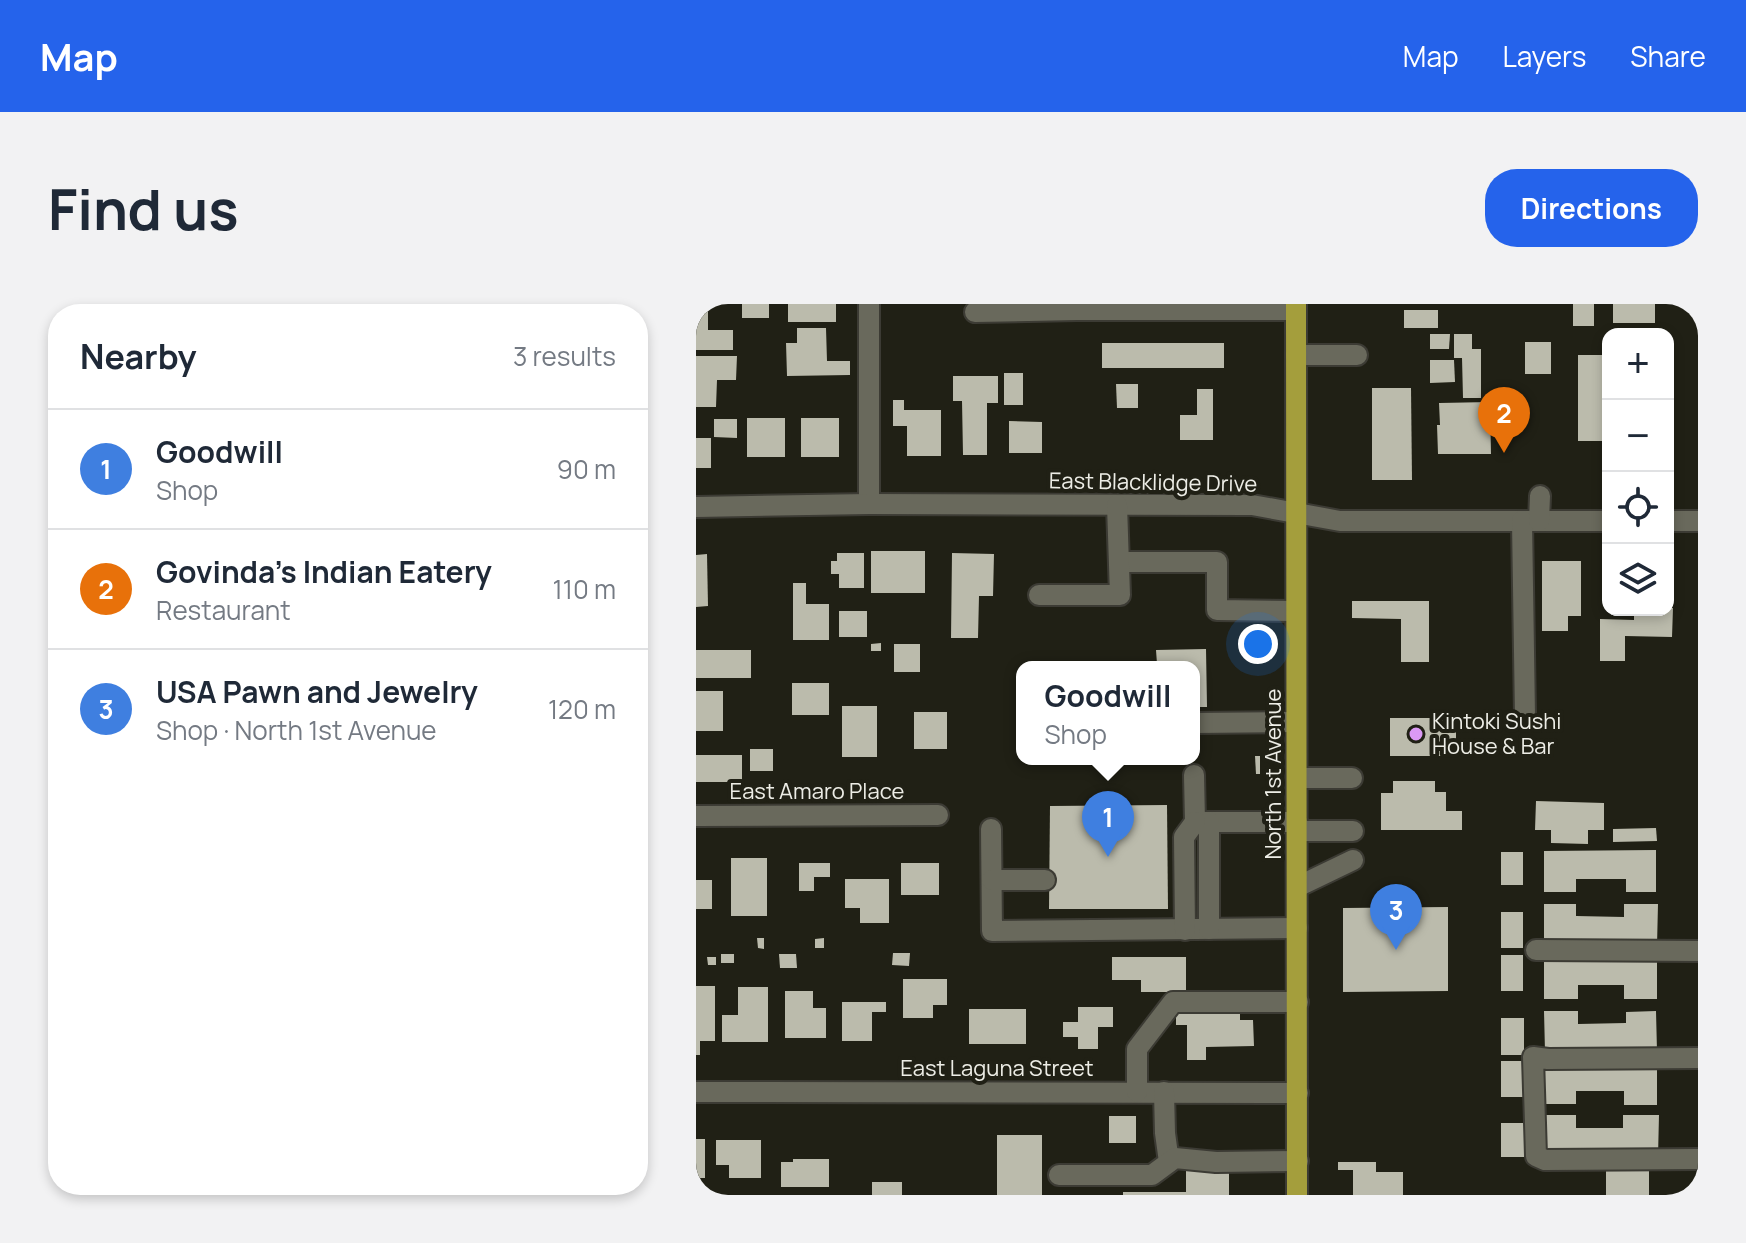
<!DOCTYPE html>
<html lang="en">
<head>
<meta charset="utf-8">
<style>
	body { margin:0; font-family:Manrope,sans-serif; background:#f2f2f3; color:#1f2937 }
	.controls { position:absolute; right:24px; top:24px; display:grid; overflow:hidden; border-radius:16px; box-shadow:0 4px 12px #0003 }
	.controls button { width:72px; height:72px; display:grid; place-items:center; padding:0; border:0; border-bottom:2px solid #e0e1e3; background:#fff; color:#1f2937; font:40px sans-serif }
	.you { position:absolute; left:562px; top:340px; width:28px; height:28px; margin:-20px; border:6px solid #fff; border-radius:50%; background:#1a73e8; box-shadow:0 0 0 12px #1a73e833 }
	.badge { display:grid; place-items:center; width:52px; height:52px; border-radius:50%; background:#2563eb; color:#fff; font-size:26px; font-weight:700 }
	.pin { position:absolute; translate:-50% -66px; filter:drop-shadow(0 2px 4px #0008) }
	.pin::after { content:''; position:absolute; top:42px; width:28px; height:24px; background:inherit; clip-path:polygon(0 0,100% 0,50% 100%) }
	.popup { position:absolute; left:320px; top:357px; width:184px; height:104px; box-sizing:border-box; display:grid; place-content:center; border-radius:16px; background:#fff; filter:drop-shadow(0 2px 6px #0005); font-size:26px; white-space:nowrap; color:#747a83 }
	.popup b { font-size:30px; color:#1f2937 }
	.popup::after { content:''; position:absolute; left:50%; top:100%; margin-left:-16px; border:16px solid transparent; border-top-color:#fff }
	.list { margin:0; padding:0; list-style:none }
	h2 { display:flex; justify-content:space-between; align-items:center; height:104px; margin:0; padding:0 32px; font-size:34px }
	h2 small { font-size:26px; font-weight:400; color:#747a83 }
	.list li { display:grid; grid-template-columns:52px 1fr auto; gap:24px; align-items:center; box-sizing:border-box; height:120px; padding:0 32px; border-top:2px solid #e0e1e3 }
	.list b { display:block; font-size:30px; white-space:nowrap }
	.list p { margin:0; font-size:26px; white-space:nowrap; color:#747a83 }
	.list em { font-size:26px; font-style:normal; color:#747a83 }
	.icon { flex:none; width:44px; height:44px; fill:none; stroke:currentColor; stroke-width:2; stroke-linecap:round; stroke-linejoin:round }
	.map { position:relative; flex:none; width:1002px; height:891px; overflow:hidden; border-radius:32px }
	header { display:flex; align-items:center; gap:48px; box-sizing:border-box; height:112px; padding:0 40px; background:#2563eb; color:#fff }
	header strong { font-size:38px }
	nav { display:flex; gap:44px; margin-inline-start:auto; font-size:28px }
	.intro { display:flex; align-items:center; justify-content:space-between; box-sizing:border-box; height:192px; padding:0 48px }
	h1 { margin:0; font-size:56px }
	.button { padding:20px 36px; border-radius:32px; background:#2563eb; color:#fff; font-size:28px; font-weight:700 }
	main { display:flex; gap:48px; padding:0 48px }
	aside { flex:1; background:#fff; border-radius:32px; box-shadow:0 4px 12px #0003 }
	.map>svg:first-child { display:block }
	.building { fill:#bbbbac }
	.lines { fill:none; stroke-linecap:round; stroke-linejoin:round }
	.minor-casing { stroke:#3c3b34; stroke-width:24 }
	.major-casing { stroke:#3c3b34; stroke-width:24 }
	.minor { stroke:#69695c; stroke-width:20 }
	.major { stroke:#a49e3c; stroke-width:20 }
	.poi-dot { fill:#db99f5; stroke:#202015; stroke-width:3 }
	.labels { text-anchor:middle; stroke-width:8; stroke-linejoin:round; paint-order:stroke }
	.street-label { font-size:22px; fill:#edede6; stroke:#202015 }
	.poi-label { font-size:22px; fill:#edede6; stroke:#202015; text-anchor:start }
</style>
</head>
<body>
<header>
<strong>Map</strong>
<nav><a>Map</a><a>Layers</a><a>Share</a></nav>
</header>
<div class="intro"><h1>Find us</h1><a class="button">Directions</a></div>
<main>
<aside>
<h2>Nearby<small>3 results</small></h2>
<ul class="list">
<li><span class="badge" style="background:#3f7fe0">1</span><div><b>Goodwill</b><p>Shop</p></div><em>90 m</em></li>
<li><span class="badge" style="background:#e8710a">2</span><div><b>Govinda's Indian Eatery</b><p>Restaurant</p></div><em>110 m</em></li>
<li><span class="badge" style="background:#3f7fe0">3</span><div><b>USA Pawn and Jewelry</b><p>Shop · North 1st Avenue</p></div><em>120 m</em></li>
</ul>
</aside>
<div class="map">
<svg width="1002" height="891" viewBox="0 0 1002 891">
	<rect width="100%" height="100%" fill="#202015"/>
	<g class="building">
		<path d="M0,0h12v26h25v20h-37z"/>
		<rect x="46" y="0" width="27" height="14"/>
		<rect x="92" y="0" width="48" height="18"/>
		<rect x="877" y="0" width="21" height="22"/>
		<rect x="917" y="0" width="42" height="19"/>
		<rect x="708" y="6" width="34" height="18"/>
		<path d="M101,24h29l1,33h23v14l-63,1 -1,-33h11z"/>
		<path d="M734,30h20l-1,15h-19z"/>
		<path d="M758,30h18v15h9v49h-18l-1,-40h-8z"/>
		<rect x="829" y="38" width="26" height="32"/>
		<rect x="406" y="39" width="122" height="25"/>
		<rect x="882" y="51" width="30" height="86"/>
		<path d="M0,52h41l-1,24h-19l-1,27h-20z"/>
		<path d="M734,56h24l1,22 -25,1z"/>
		<rect x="308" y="69" width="19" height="32"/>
		<path d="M257,72h45v27h-11v52h-24l-1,-54h-9z"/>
		<path d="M420,80h22v24h-21z"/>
		<path d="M676,84h39l1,92h-40z"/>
		<path d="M501,85h16v51h-33v-25h17z"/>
		<path d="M197,96h11v10h37v46h-34v-30h-14z"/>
		<path d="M794,98l1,52h-53l-1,-29h3l-1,-22z"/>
		<rect x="51" y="114" width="38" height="39"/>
		<rect x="105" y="114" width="38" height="39"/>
		<path d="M18,115h23v19l-23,-1z"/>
		<path d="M313,117l33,1v31h-33z"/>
		<rect x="0" y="134" width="15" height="30"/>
		<rect x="175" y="247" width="54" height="42"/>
		<path d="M141,249h27v35h-25v-14h-8v-13h6z"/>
		<path d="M256,249l42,1 -1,42h-14l-1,42h-27z"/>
		<path d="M11,250l1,52 -12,1v-52z"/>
		<path d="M846,257h39v55h-13v15h-26z"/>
		<path d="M97,279h13v21h23v36h-36z"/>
		<path d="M656,297h77v61h-28v-43l-49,-1z"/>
		<path d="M972,304h5l-1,29 -47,-1v25h-25v-42l34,1v-10h34z"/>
		<rect x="143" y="307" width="28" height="26"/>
		<path d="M185,339v8h-10v-7z"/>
		<rect x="198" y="340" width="26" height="28"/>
		<path d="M510,345l1,58h-13v-40h-69v-3h32l-1,-14z"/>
		<rect x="0" y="346" width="55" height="28"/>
		<rect x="96" y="379" width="37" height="32"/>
		<rect x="0" y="387" width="27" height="40"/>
		<rect x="146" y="402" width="35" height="51"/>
		<rect x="218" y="408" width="33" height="37"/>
		<rect x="694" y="414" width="66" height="38"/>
		<rect x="54" y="445" width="23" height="22"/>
		<rect x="0" y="451" width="46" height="27"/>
		<path d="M559,452h5v18h-4z"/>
		<path d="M697,477h42v11h11v19h16v19h-81v-37h12z"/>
		<path d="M840,497l68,2v27h-16v14l-37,-1v-13h-16z"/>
		<path d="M471,501l1,104h-119l1,-103z"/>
		<path d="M960,524l1,13 -44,1v-13z"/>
		<path d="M960,546v42h-30v-13h-50v13h-32v-41z"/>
		<rect x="805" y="548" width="22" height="33"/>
		<rect x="35" y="554" width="36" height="58"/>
		<path d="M103,559h31v14h-16v14h-15z"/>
		<rect x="205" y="559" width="38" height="32"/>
		<path d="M149,575h44v44h-29v-15h-15z"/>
		<rect x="0" y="576" width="16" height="29"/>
		<path d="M848,600h32v12l48,1v-13h34l-1,42 -113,-1z"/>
		<path d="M752,603v84l-105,1v-84z"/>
		<rect x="805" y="608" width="22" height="36"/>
		<path d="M61,634h7v11l-6,-1z"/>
		<path d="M128,634v10h-9v-9z"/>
		<path d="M197,649h17l-1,13 -17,-1z"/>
		<rect x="25" y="650" width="13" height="9"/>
		<path d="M83,650h17l1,14h-17z"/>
		<rect x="805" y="651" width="22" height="36"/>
		<path d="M11,653h9v8h-8z"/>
		<path d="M416,653h74v35h-45v-12h-29z"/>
		<path d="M848,653h113v42h-33v-14h-46v14h-34z"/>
		<path d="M207,675h44v26h-14v13h-30z"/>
		<path d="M0,682h19v55h-15v14h-4z"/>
		<path d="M42,683h30v55h-46v-27h16z"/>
		<path d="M89,687h28v17h13v30h-41z"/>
		<path d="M146,698h44v10h-14v29h-30z"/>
		<path d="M382,703h35v20h-15v22h-20v-12h-15v-15h15z"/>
		<rect x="273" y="705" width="57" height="35"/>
		<path d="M480,706h64v10h13l1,26 -48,1v13h-19v-35h-11z"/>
		<path d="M848,707h34v13l48,-1v-11l30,-1 1,40 -112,1z"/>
		<rect x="805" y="714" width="23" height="37"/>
		<rect x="805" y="757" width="23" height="36"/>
		<path d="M961,758v43h-33v-14h-48v13h-31v-41z"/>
		<path d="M849,811h31v13h47v-13h36l-1,42h-113z"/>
		<rect x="413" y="812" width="27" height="27"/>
		<rect x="805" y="819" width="23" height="34"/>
		<rect x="301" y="831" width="45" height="60"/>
		<rect x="0" y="835" width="9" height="39"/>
		<path d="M20,836h45v38h-32v-13h-13z"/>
		<path d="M97,855h36v28h-48v-25h12z"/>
		<path d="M642,858h38v10h27v23h-50v-25h-15z"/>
		<rect x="910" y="862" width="43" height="29"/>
		<path d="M533,864v27h-106v-3h63v-23z"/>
		<rect x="176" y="878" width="30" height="13"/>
	</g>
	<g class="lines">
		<defs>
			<g id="minor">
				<path d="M279,8l102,-2h219"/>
				<path d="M600,51h61"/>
				<path d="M173,200v-200"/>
				<path d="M0,203l173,-3 383,1 88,16h268"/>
				<path d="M826,217l3,196"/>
				<path d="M843,217l1,-25"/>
				<path d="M972,217h30"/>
				<path d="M423,258h98v48l79,1"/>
				<path d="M343,291h81l-3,-90"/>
				<path d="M498,419l102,-1"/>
				<path d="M498,471l1,47h102"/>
				<path d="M601,474h55"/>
				<path d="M0,512l242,-1"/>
				<path d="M295,525l1,102 305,-3"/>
				<path d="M601,527h56"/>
				<path d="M296,576h53"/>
				<path d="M601,583l56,-27"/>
				<path d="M513,625v-107"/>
				<path d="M489,626l-1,-93 11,-15"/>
				<path d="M840,646l162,1"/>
				<path d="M1002,754l-150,1 -15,-2 3,99 9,4 153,-1"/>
				<path d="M0,788l602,1"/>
				<path d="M441,788v-43l36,-47h125"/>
				<path d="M468,788l1,41 4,29"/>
				<path d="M363,871h93l23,-17 41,4 82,-1"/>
			</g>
			<path id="major" d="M600,0l1,891"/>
		</defs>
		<use href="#minor" class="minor-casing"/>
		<use href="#major" class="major-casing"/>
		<use href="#minor" class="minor"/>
		<use href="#major" class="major"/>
	</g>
	<circle class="poi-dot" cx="720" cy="430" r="8"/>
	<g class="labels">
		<g class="street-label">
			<text transform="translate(457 178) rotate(1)" y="8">East Blacklidge Drive</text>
			<text transform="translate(577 470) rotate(-90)" y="8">North 1st Avenue</text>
			<text x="121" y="495">East Amaro Place</text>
			<text x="301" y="772">East Laguna Street</text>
		</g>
		<g class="poi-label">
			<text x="736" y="425">Kintoki Sushi<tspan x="736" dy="25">House &amp; Bar</tspan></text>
		</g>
	</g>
</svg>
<div class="controls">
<button>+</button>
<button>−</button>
<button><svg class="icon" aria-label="locate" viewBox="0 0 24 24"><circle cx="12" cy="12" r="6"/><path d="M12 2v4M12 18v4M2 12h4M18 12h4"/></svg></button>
<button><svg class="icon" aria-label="layers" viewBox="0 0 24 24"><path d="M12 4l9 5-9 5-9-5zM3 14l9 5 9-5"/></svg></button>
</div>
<div class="you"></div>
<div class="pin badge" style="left:412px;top:553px;background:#3f7fe0">1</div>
<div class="popup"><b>Goodwill</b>Shop</div>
<div class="pin badge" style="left:808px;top:149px;background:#e8710a">2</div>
<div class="pin badge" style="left:700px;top:646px;background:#3f7fe0">3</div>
</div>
</main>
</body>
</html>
